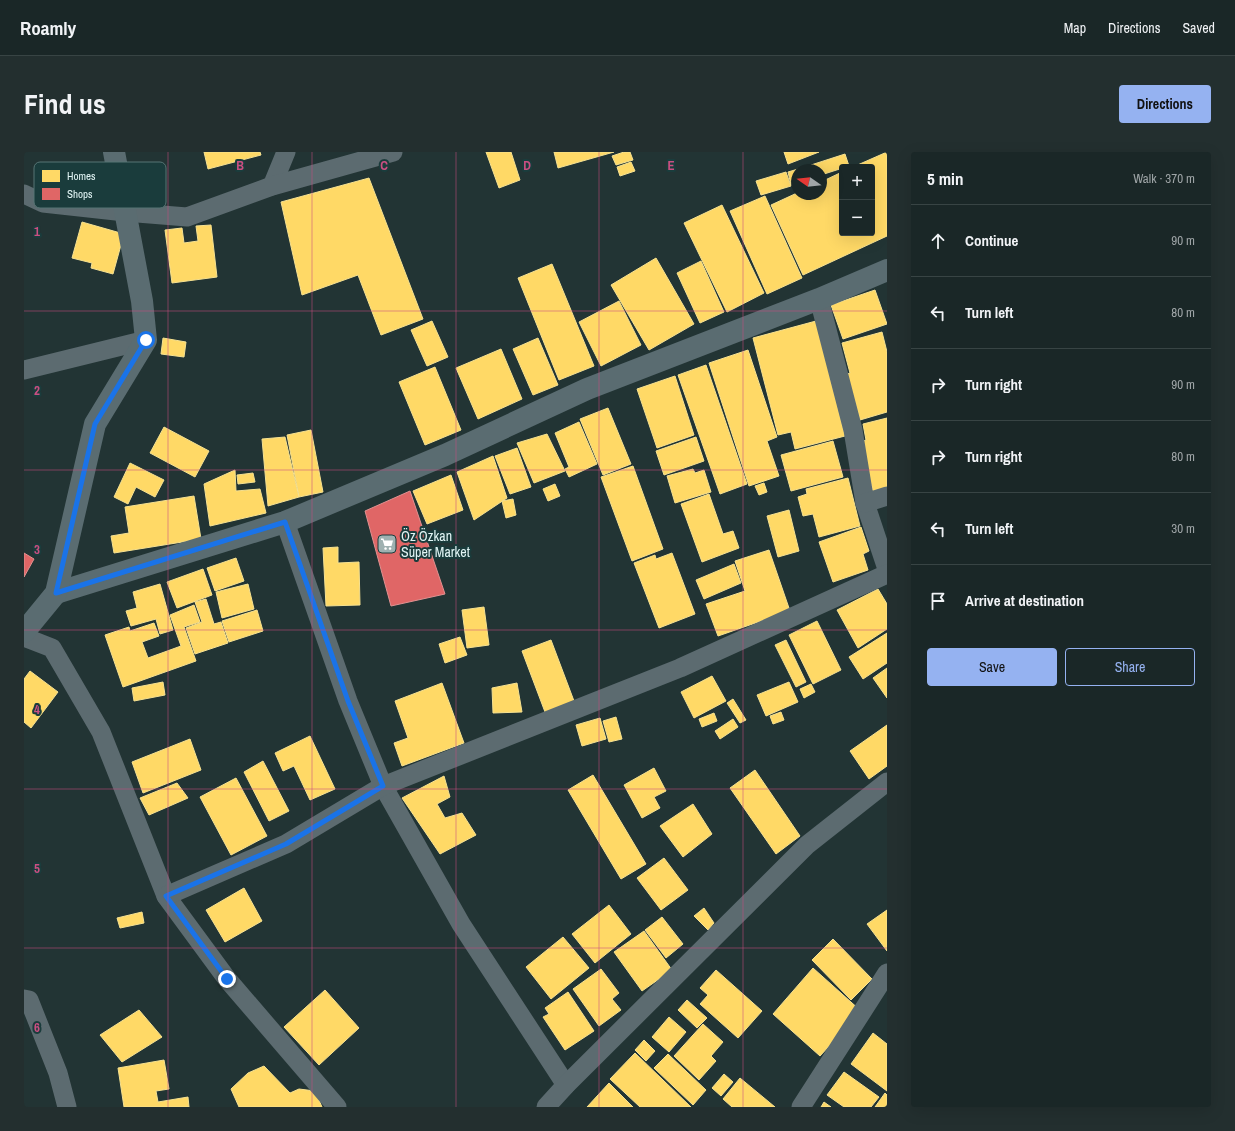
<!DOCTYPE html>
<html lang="en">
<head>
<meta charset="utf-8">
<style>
	body { margin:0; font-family:"Archivo Narrow",sans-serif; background:#232f2f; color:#f1f3f6 }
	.controls { position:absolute; right:12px; top:12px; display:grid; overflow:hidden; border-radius:4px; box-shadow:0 4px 16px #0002 }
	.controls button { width:36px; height:36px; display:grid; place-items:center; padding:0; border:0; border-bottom:1px solid #384444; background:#1a2727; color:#f1f3f6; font:20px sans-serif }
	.compass { position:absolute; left:767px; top:12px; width:36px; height:36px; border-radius:50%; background:#1a2727; box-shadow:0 4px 16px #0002; rotate:284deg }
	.stop { position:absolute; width:12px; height:12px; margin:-9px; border:3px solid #1a73e8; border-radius:50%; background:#fff }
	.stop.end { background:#1a73e8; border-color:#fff; box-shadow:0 1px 4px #0008 }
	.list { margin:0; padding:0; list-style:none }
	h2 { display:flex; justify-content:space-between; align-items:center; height:52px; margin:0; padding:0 16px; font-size:17px }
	h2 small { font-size:13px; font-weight:400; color:#9fa5a7 }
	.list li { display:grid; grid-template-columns:26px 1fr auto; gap:12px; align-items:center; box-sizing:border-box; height:72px; padding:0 16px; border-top:1px solid #384444 }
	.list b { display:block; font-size:15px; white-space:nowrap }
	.list em { font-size:13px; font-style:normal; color:#9fa5a7 }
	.actions { display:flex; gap:8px; padding:12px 16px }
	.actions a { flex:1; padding:9px 0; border:1px solid #95b2f1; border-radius:4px; text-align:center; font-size:14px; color:#95b2f1 }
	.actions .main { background:#95b2f1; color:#111 }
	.icon { flex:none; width:22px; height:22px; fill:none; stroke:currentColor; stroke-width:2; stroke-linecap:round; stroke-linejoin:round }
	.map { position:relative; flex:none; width:863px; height:955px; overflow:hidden; border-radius:4px }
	header { display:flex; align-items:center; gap:24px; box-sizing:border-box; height:56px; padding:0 20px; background:#1a2727; border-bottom:1px solid #384444 }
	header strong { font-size:19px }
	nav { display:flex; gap:22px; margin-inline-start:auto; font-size:14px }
	.intro { display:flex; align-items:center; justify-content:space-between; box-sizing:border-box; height:96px; padding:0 24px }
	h1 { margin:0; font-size:28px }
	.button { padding:10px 18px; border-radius:4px; background:#95b2f1; color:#111; font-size:14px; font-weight:700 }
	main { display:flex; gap:24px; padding:0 24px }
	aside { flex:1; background:#1a2727; border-radius:4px; box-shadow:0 4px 16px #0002 }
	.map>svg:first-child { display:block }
	.homes { fill:#ffd966; stroke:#f6e191 }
	.shops { fill:#e06666; stroke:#e19191 }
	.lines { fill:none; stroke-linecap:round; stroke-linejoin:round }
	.street { stroke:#5c6b70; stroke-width:19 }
	.secondary { stroke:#5a6c71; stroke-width:22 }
	.route { stroke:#1a73e8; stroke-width:5 }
	.grid { fill:none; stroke:#ca4f82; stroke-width:1; stroke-opacity:0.55 }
	.labels { text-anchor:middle; stroke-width:4; stroke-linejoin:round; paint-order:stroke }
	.poi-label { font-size:14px; fill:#e2f5f5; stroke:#1a3c3c; text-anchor:start }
	.key { fill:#1a3c3c; stroke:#567474; stroke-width:1 }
	.key-label { font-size:11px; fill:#e2f5f5 }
	.grid-label { font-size:13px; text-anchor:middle; font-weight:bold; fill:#ca4f82; stroke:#1a3c3c; stroke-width:4; stroke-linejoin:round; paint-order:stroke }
</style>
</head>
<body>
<header>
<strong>Roamly</strong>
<nav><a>Map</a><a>Directions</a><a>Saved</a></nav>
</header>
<div class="intro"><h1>Find us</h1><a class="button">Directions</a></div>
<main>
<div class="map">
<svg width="863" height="955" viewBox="0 0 863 955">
	<rect width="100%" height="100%" fill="#223434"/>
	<g class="homes">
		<path d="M180,0h56l1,3 -53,14z"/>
		<path d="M462,0h25l9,28 -21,8z"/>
		<path d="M530,0h60l-56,16z"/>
		<path d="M600,0h6l3,8 -17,5 -4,-9z"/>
		<path d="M760,0h35l-31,12z"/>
		<path d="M863,0v84l-84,39 -32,-70 26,-12 24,1v-12l21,-10v61h30v-66h-19z"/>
		<path d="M821,2l4,12 -28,9v-5h-9l-1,-5z"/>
		<path d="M607,10l4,9 -15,5 -3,-9z"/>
		<path d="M784,14l1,4h-12v13l-6,2 -3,-13z"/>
		<path d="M762,20l5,14 -30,9 -5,-14z"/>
		<path d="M345,26l54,141 -42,16 -23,-60 -56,20 -21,-93z"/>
		<path d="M741,44l37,82 -35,16 -37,-83z"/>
		<path d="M698,53l42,88 -37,19 -43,-89z"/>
		<path d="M58,70l42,12 -11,40 -22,-6 1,-5 -20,-5z"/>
		<path d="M187,73l6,52 -45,6 -7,-53 17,-2 2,15 14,-2 -2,-15z"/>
		<path d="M632,106l38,66 -45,26 -38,-65z"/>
		<path d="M677,109l23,51 -24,11 -23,-50z"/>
		<path d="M528,112l42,102 -35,14 -41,-102z"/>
		<path d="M851,138l12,34 -44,15 -12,-34z"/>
		<path d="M595,149l22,44 -40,21 -22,-44z"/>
		<path d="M408,169l16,36 -21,9 -16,-36z"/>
		<path d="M792,169l29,115 -50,13 -4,-17 -13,3 -25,-97z"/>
		<path d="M858,180l5,20v60l-27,8 -13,-46 3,-1 -8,-30z"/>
		<path d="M139,186l23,4 -2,15 -23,-3z"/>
		<path d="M514,186l20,47 -25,10 -20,-46z"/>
		<path d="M477,197l21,50 -44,20 -22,-51z"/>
		<path d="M724,198l29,87 -10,4 12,35 -30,10 -40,-123z"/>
		<path d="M682,213l41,119 -27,10 -42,-119z"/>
		<path d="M411,215l26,63 -36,15 -26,-63z"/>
		<path d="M651,224l19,59 -37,13 -20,-59z"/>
		<path d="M584,256l23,56 -28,11 -23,-56z"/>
		<path d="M863,266v69l-14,4 -13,-49 6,-2 -3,-16z"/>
		<path d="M555,270l18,42 -28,13 -4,-8 4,-2 -14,-34z"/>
		<path d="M140,275l45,24 -14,26 -45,-24z"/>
		<path d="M287,278l12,62 -24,5 -12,-62z"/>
		<path d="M523,282l18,37 -31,12 -17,-40z"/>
		<path d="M261,285l14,60 -31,9 -6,-67z"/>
		<path d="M672,285l8,24 -40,14 -8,-24z"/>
		<path d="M809,289l10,36 -52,14 -10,-36z"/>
		<path d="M493,296l14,39 -21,7 -15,-38z"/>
		<path d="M469,304l14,42 -33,22 -17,-48z"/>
		<path d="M106,311l34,17 -9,17 -19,-10 -8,17 -14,-7z"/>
		<path d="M609,314l30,83 -31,12 -31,-84z"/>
		<path d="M669,317l2,4 9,-3 7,22 -36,11 -8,-27z"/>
		<path d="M211,318l1,21 24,-2 6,24 -56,13 -6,-42z"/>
		<path d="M229,321l2,9 -17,2 -1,-9z"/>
		<path d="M427,323l12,35 -36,14 -14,-33z"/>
		<path d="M824,326l12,48 -41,11 -6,-23 -10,2 -5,-19 9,-3 -1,-5z"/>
		<path d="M740,331l3,9 -8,3 -4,-9z"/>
		<path d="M531,332l5,12 -12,5 -5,-12z"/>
		<path d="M685,342l14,40 10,-3 6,17 -37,14 -21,-58z"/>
		<path d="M170,344l7,43 -87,14 -3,-17 18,-3 -4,-26z"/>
		<path d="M489,347l3,16 -10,3 -4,-17z"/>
		<path d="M765,358l10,41 -21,6 -11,-41z"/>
		<path d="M837,375l8,24 -6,3 5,16 -35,12 -14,-40z"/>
		<path d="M314,395v16l21,-1 1,43 -34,1 -3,-58z"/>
		<path d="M745,398l21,61 -72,25 -12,-32 39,-13 -10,-30z"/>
		<path d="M648,401l23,61 -36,14 -25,-65 21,-8 1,4z"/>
		<path d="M212,406l8,23 -29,10 -8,-23z"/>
		<path d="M710,412l7,19 -37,16 -8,-19z"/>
		<path d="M179,417l9,26 -35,13 -10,-26z"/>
		<path d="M136,432l13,46 -13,4 -4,-15 -25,7 -5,-15 11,-3 -4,-16z"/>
		<path d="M224,432l6,25 -32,9 -6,-26z"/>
		<path d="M854,437l9,15v25l-29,19 -21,-38z"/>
		<path d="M182,447l8,25 7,-2 7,21 -33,11 -9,-26 16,-6 -7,-20z"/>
		<path d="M170,453l6,17 -16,5 12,34 -73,26 -18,-52 24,-8 1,4 24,-8 5,13 -17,6 6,16 33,-12 -11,-31z"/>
		<path d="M460,455l5,38 -22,3 -5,-38z"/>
		<path d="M233,458l6,21 -34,11 -7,-21z"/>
		<path d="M793,469l24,49 -28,14 -24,-49z"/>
		<path d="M863,481v30l-24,16 -14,-22z"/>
		<path d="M436,485l7,18 -22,8 -6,-19z"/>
		<path d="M527,488l23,61 -29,11 -23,-61z"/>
		<path d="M762,488l20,42 -10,5 -21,-42z"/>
		<path d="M863,516v30l-14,-20z"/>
		<path d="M6,519l28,21 -27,36 -7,-6v-43z"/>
		<path d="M688,524l14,25 -32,17 -13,-26z"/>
		<path d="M139,530l2,13 -31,6 -2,-13z"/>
		<path d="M765,530l9,20 -32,14 -9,-21z"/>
		<path d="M418,531l22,60 -62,23 -8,-23 14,-5 -13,-37z"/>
		<path d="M493,531l5,29 -29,1 -1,-25z"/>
		<path d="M787,532l4,8 -11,6 -4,-9z"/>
		<path d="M709,547l13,21 -6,3 -13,-20z"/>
		<path d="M757,560l3,8 -11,4 -3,-8z"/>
		<path d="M690,561l3,8 -15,6 -3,-8z"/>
		<path d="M592,565l6,22 -13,3 -6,-21z"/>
		<path d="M576,566l6,21 -24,7 -6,-21z"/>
		<path d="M709,567l5,8 -18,12 -5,-8z"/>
		<path d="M863,573v41l-18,13 -19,-28z"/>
		<path d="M286,584l25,53 -25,11 -16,-34 -11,5 -8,-18z"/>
		<path d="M166,587l11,31 -58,23 -11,-31z"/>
		<path d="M239,609l26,50 -20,10 -25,-49z"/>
		<path d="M630,616l12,23 -12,6 6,11 -18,10 -18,-33z"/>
		<path d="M731,618l45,66 -24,18 -46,-66z"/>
		<path d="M569,623l53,89 -25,15 -53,-89z"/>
		<path d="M420,624l6,21 -13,7 8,14 17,-5 14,22 -36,19 -38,-56z"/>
		<path d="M212,626l31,58 -36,19 -31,-58z"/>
		<path d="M153,631l11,15 -39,17 -9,-17z"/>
		<path d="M669,652l19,30 -29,23 -23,-31z"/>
		<path d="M640,706l24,32 -27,20 -24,-32z"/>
		<path d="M220,736l18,33 -37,21 -19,-32z"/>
		<path d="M585,753l22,29 -36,29 -23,-29z"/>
		<path d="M680,756l10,15 -6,7 -14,-14z"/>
		<path d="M863,758v41l-20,-27z"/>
		<path d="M118,760l2,11 -24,5 -3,-10z"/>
		<path d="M638,765l21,27 -17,14 -21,-28z"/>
		<path d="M620,779l28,39 -30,21 -28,-39z"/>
		<path d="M539,785l26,31 -38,31 -25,-32z"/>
		<path d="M809,787l39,40 -21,21 -39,-40z"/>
		<path d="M789,816l48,43 -41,45 -47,-42z"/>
		<path d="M577,817l18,24 -7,6 9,11 -22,16 -26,-37z"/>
		<path d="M692,818l46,41 -24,27 -38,-34 8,-9 -8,-7z"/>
		<path d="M301,838l34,38 -40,37 -35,-38z"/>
		<path d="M544,840l26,39 -29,19 -22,-33 6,-3 -4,-6z"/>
		<path d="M663,848l20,18 -10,10 -19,-18z"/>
		<path d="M115,858l23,27 -40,25 -22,-27z"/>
		<path d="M645,865l17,15 -17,20 -17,-15z"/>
		<path d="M679,872l20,18 -12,14 5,5 -17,19 -25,-24z"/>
		<path d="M849,881l14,11v47l-36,-27z"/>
		<path d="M620,888l11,11 -9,10 -11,-11z"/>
		<path d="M611,901l56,54h-51l-30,-28z"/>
		<path d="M644,902l38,36 -13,15 -39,-37z"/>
		<path d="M140,908l5,29 -13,2 2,11 30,-5 1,10h-65l-6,-39z"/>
		<path d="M240,914l26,27 9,-4 16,2 7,16h-83l-8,-18 17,-16z"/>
		<path d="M820,920l35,25 -8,10h-27l-17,-12z"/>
		<path d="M700,922l9,8 -12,14 -9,-8z"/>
		<path d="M716,926l35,29h-43l-9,-8z"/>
		<path d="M585,931l24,24h-46z"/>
		<path d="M861,941l2,2v12h-12z"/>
		<path d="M800,950l7,5h-10z"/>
	</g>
	<g class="shops">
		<path d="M386,339l35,103 -54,12 -26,-95z"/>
		<path d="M0,401l10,6 -10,18z"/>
	</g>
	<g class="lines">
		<g class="street">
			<path d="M248,34l14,-34"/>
			<path d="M0,42l19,9 82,9 62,5 85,-31 121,-34"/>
			<path d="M795,147l34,131 12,73 22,66"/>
			<path d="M0,218l122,-30"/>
			<path d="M841,351l22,-7"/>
			<path d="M261,370l63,179 35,85 78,138 105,161"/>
			<path d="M0,485l28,11 49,84 65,164 61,83 110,128"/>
			<path d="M142,744l120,-52 97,-58 297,-118 207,-94"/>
			<path d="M0,847l5,1 29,73 9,34"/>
			<path d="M522,955l20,-22 241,-240 80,-63"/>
			<path d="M777,955l86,-134"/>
		</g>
		<g class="secondary">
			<path d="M32,441l229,-71 160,-67 142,-66 232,-90 68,-29"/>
			<path d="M0,480l32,-39 39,-169 51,-84 -4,-39 -28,-149"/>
		</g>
	</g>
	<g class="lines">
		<path class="route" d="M122,188l-51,84 -39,169 229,-71 63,179 35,85 -97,58 -120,52 61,83"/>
	</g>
	<path class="grid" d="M144,0v955M288,0v955M432,0v955M575,0v955M719,0v955M0,159h863M0,318h863M0,478h863M0,637h863M0,796h863"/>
	<defs>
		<symbol id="supermarket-square" viewBox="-11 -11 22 22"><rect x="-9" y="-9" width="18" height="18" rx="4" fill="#9fb1b1" stroke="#1a3c3c"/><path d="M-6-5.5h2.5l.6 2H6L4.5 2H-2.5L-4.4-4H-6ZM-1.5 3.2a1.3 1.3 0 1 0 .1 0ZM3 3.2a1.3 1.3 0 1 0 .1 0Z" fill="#fff"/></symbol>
	</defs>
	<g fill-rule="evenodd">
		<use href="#supermarket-square" x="352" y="381" width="22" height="22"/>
	</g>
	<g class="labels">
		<g class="poi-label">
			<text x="377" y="389">Öz Özkan<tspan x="377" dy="16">Süper Market</tspan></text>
		</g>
	</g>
	<rect x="10" y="10" width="132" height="46" rx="6" class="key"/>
	<rect x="18" y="18" width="18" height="12" fill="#ffd966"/>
	<rect x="18" y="36" width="18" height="12" fill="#e06666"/>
	<g class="key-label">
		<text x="43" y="28">Homes</text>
		<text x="43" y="46">Shops</text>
	</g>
	<g class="grid-label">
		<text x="216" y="18">B</text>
		<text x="360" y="18">C</text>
		<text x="503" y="18">D</text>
		<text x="647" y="18">E</text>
		<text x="13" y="84">1</text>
		<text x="13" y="243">2</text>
		<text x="13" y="402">3</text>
		<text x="13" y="562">4</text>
		<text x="13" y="721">5</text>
		<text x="13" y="880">6</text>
	</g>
</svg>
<div class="controls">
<button>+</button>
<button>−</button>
</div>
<svg class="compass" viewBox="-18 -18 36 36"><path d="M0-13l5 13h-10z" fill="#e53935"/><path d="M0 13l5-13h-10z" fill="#9fa5a7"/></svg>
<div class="stop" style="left:122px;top:188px"></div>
<div class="stop end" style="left:203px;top:827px"></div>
</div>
<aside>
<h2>5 min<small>Walk · 370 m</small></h2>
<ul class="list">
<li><svg class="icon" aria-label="ahead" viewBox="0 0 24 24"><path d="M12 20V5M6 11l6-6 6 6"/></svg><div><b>Continue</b></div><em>90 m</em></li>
<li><svg class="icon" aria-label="left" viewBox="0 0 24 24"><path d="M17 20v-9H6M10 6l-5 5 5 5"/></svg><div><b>Turn left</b></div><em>80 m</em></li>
<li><svg class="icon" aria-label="right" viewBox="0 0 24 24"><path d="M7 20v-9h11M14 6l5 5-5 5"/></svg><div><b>Turn right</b></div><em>90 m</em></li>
<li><svg class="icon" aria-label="right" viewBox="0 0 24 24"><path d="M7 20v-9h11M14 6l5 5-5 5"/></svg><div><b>Turn right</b></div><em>80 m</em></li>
<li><svg class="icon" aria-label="left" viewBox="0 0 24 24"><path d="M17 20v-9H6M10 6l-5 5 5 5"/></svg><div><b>Turn left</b></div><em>30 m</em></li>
<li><svg class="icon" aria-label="arrive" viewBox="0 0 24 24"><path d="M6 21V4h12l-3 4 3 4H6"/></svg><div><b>Arrive at destination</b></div></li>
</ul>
<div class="actions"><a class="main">Save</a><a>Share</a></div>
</aside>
</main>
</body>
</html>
